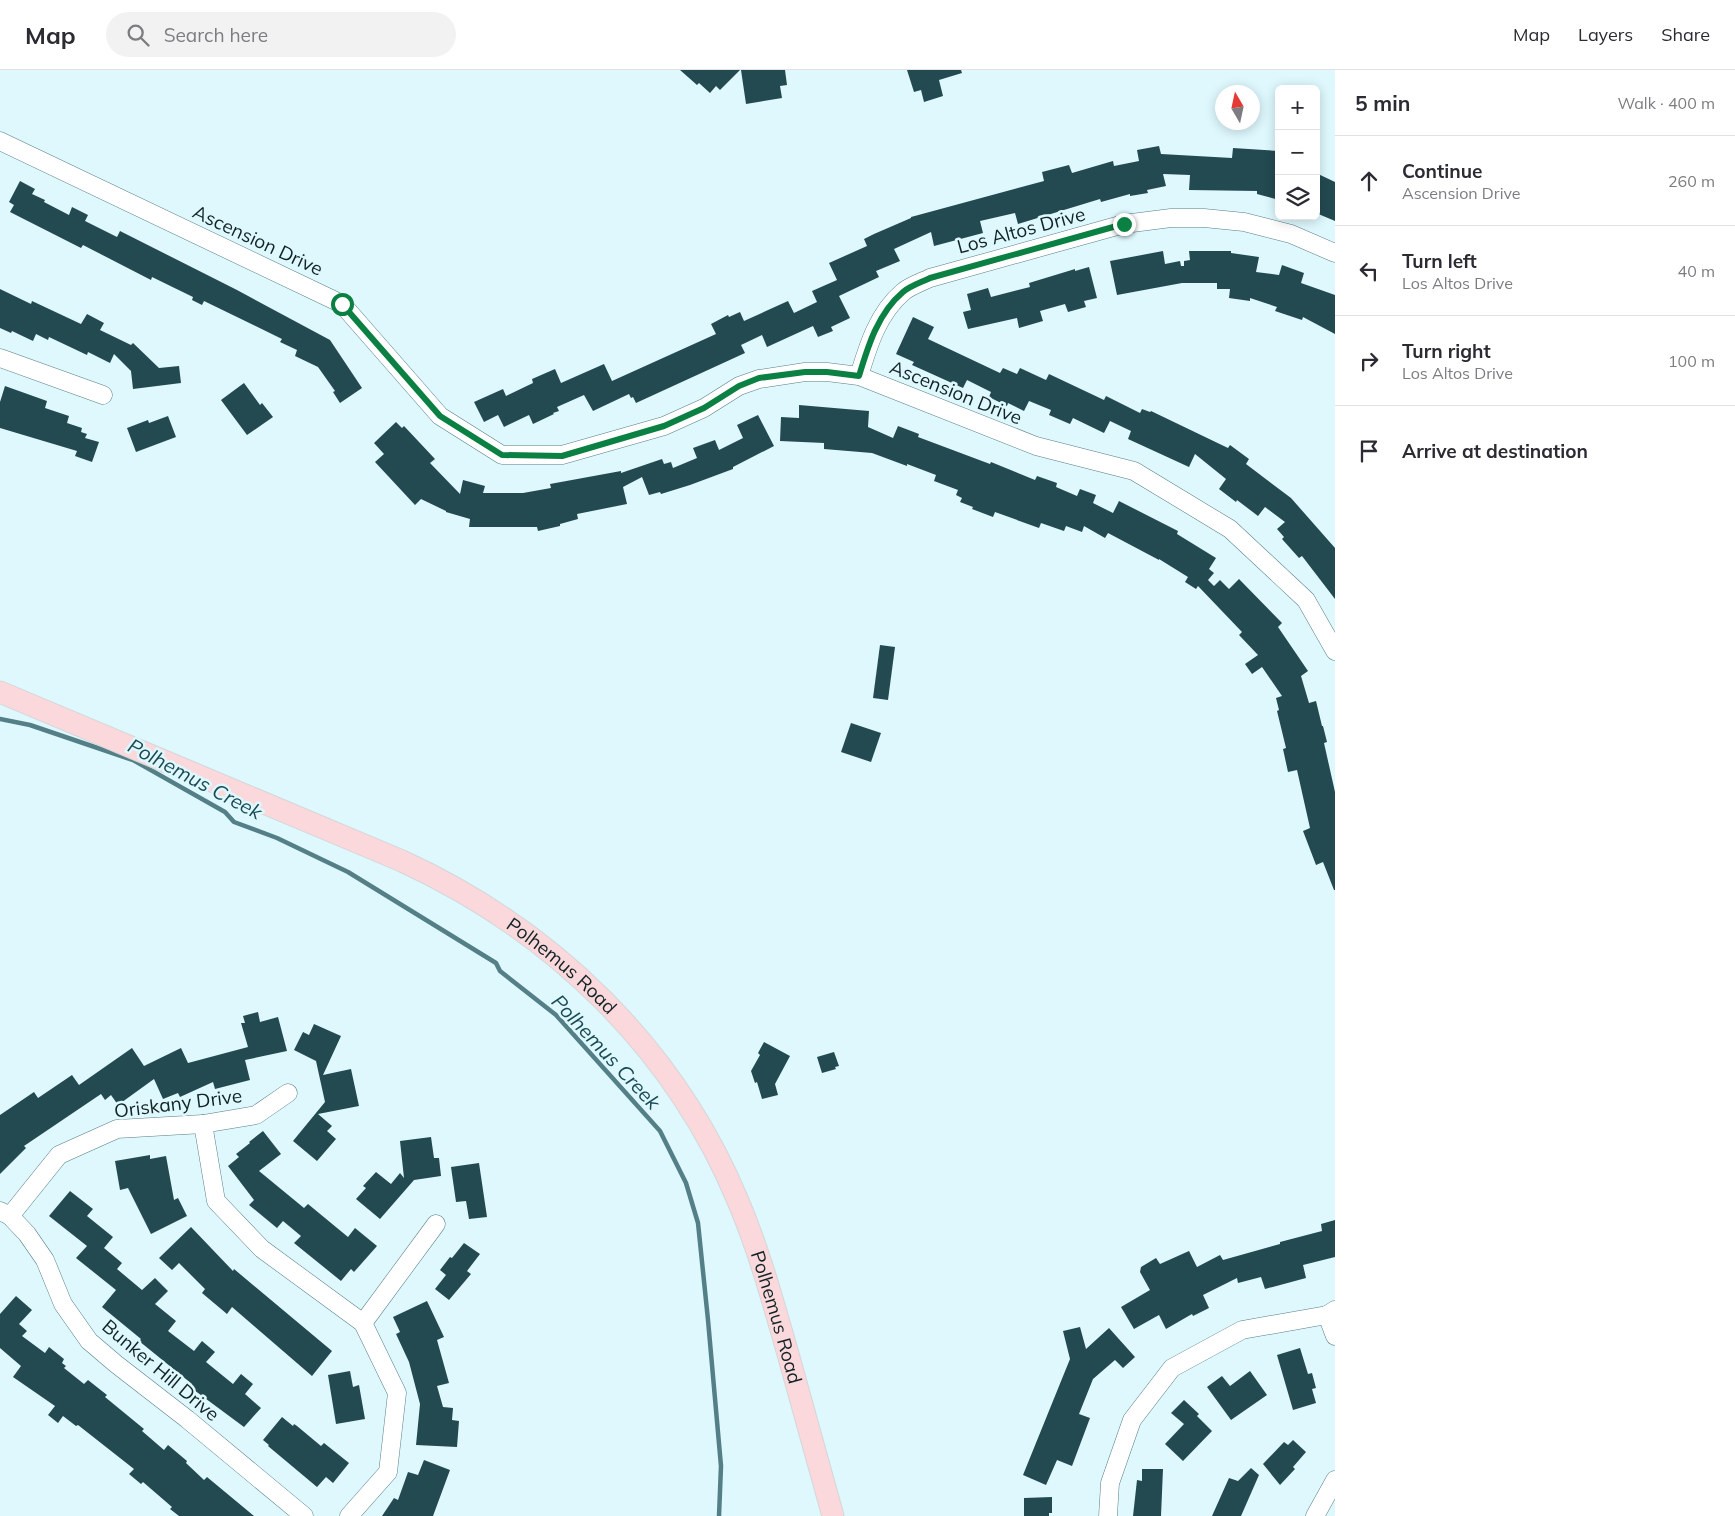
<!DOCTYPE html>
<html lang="en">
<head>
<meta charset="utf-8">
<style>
	body { margin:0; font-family:Mulish,sans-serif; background:#f2f2f3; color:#2b2b33 }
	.controls { position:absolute; right:15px; top:15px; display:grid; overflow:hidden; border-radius:8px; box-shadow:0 2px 12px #0003 }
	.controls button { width:45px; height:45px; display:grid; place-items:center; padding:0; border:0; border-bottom:1px solid #e1e1e2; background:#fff; color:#2b2b33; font:25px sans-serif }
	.compass { position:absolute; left:1215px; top:15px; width:45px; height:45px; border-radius:50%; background:#fff; box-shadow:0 2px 12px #0003; rotate:351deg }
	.stop { position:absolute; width:15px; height:15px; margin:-11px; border:4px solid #0b8043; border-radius:50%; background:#fff }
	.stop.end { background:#0b8043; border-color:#fff; box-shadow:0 1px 5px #0008 }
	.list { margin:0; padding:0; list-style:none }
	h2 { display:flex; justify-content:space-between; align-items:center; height:65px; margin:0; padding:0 20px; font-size:21px }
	h2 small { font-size:16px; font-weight:400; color:#7c7c81 }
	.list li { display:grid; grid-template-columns:32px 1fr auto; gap:15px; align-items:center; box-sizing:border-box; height:90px; padding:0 20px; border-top:1px solid #e1e1e2 }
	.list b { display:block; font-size:19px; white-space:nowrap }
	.list p { margin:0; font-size:16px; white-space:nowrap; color:#7c7c81 }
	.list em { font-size:16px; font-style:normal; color:#7c7c81 }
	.icon { flex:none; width:28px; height:28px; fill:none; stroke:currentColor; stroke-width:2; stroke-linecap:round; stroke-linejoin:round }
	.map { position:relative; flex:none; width:1335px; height:1446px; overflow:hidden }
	header { display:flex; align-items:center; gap:30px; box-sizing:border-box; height:70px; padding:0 25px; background:#fff; border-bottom:1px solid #e1e1e2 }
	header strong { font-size:24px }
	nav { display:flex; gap:28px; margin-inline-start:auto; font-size:18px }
	.search { width:350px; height:45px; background:#f2f2f3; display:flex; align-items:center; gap:12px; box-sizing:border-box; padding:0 18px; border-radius:28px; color:#7c7c81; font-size:19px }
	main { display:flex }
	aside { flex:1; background:#fff }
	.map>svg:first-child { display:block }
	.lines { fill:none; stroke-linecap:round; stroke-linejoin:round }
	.stream { stroke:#547f87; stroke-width:4.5 }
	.building { fill:#234a51 }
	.minor-casing { stroke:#577f87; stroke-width:19 }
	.major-casing { stroke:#d4d7d8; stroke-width:23 }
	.minor { stroke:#fff; stroke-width:18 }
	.major { stroke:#fad8dc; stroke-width:21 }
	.route { stroke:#0b8043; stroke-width:6 }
	.labels { text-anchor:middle; stroke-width:5; stroke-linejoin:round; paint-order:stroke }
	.street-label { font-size:19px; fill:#122326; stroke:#def8fd }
	.water-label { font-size:20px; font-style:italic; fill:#1a4a53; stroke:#def8fd }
</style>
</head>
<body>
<header>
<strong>Map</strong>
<div class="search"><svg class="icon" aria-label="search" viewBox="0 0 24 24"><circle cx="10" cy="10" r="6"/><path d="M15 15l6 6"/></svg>Search here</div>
<nav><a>Map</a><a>Layers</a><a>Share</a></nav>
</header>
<main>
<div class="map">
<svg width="1335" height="1446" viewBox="0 0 1335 1446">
	<rect width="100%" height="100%" fill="#def8fd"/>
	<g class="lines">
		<path class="stream" d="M0,649l30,6 103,35 92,52 9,10 43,16 71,34 148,91 4,8 56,44 104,116 26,52 12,40 10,97 13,146 -2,50"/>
	</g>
	<g class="building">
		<path d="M680,0h60l-20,20 -4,-4 -6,7 -11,-10 -2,2z"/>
		<path d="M741,0h44l2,15 -7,1 2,12 -36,6z"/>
		<path d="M907,0h54l1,3 -23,7 4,16 -19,6 -3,-12 -7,2z"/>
		<path d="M1159,76l2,8 71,4 1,-10 46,3v49l-22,-6v-3l-68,-1 1,-15 -27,-1 3,12 -19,4 1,3 -18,3v-2l-29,8 -1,-3 -82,25 -3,-11 -35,8 3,12 -49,13 -3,-14 -37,17 6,12 -24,10 3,6 -40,19 11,22 -19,9 2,4 -15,6 -5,-11 -46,21 -5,-12 -21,10 4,8 -109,50 -3,-6 -2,1 -2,-4 -36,17 -9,-16 -27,12 2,4 -6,2 1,1 -21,10 -4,-9 -25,12 -6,-12 -14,7 -10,-20 29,-13 3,7 27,-13 -1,-4 23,-10 6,14 43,-19 8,17 104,-47 -5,-10 17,-9 1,2 11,-5 4,9 44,-20 6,12 23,-11 -5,-11 25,-11 -8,-17 38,-17 -3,-7 10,-5 37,-16v-1l133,-36 -2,-9 27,-7 3,8 41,-12 1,5 25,-5 -2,-11z"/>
		<path d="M1316,103l19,9v39l-19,-8z"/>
		<path d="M20,111l15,8 -3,5 13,6 -1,2 25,13 3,-8 16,8 -3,6 32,16 3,-6 117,59 93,50 32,48 -22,15 -7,-11 2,-1 -17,-24 -23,-11 2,-6 -17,-8 2,-3 -78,-38 -2,4 -10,-5 1,-3 -41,-20 -1,3 -68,-35 -2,3 -71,-36 4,-7 -5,-3z"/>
		<path d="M1163,181l2,13 15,-3 1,5h3v-5l6,-1 -1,-9h42v2l28,4 -3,15 23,3 3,-10 22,8 -3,10 34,12v39l-32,-17 -1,3 -27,-9 2,-4 -27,-9v3l-21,-3 1,-9h-13v-6h-35l-65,12 -7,-34z"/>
		<path d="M1089,197l8,31 -13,3 2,6 -18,5 -3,-8 -25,7 3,10 -24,7 -2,-10 -49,11 -5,-17 8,-2 -4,-16 21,-6 3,9 39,-10 -1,-4 46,-14v2z"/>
		<path d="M0,219l31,15 1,-3 49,23 6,-10 17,9 -4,7 31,15 2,-2 26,25 20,-2 2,17 -48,6 -2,-18 -17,-17 -4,9 -22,-11 -1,3 -38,-18 -1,3 -12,-6 -3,7 -21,-10 -1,2 -11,-5z"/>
		<path d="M913,247l21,10 -6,12 72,34 3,-5 14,6 3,-6 26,12 3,-6 55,26 2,-4 34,17 2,-4 8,3 1,-1 77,37 2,-3 19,14 -3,5 45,34 44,50v51l-33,-43 -3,2 -17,-19 2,-2 -7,-8 8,-7 -20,-15 -7,9 -21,-16 -1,2 -17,-13 7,-10 -31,-25 -6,13 -61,-28 3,-8 -21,-10 -6,12 -31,-15 -3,6 -21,-9 2,-5 -22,-9 -5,10 -16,-8 -1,3 -18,-9 2,-5 -24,-12 -4,8 -51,-23 2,-3 -18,-8z"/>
		<path d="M244,313l16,22 2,-2 11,14 -26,18 -26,-35z"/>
		<path d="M5,316l42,15 -2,7 24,8 -2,7 15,5 -1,4 6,2 -2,4 14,4 -7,20 -17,-6 2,-5 -77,-23v-26z"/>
		<path d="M799,335l70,6 -1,16 25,11 5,-12 21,8 -1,3 72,27 1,-2 44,18 2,-4 20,7 -1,4 21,9 3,-7 16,6 -3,8 20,10 6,-12 59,30 -1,3 39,24 -7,11 5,4 -6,7 6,6 6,-6 9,9 10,-10 43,44 -4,4 30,44 -7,5 8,27 7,-2 6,25h1l4,16 -3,1 11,49v98h-1l-11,-28 -7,3 -13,-34 7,-3 -13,-58 -9,2 -5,-23 3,-1 -9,-37 2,-1 -3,-12 6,-2 -20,-29 -10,7 -7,-10 13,-9 -19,-20 3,-3 -44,-46 -2,3 -11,-7 3,-5 -29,-18v1l-51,-27 -3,5 -21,-12 -2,6 -16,-6 -2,5 -23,-8 -2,5 -44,-16 -2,5 -21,-8 1,-2 -13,-5 2,-4 -6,-3 2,-5 -24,-9 2,-6 -29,-11v2l-35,-13 -48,-4v-6l-44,-2 1,-24 18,1z"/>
		<path d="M758,345l16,31 -41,21v2l-43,16 -29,9 -1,-2 -11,3 -7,-18 -19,10 4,17 -50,10 1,5 -18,5v2l-22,5 -1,-4h-68l1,-8 -24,-7v-1l-25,-12 -6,6 -40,-43 9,-8 -10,-11 22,-21 6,6 2,-2 31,33 -5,4 30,31 3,-14 22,6 -2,7h40l28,-5 -1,-4 71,-13v2l41,-14 2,5 7,-2 2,6 24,-10 -4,-10 22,-8 4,10 24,-12 -6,-13z"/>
		<path d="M168,346l8,21 -40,15 -9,-24 21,-8 1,3z"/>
		<path d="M880,575l15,2 -7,53 -15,-2z"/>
		<path d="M851,653l30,10 -10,29 -30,-10z"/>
		<path d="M258,942l2,10 18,-5 9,34 -42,9 5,20 -35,9 -2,-7 -33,15 -2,-4 -15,6 -9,-20 -36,26 -7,-10 -6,5 -4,-6 -77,52 2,2 -26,26v-59l34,-23 4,6 34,-23 7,10 53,-37 12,18 37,-18 7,15 60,-16 -7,-24h4l-2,-7z"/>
		<path d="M314,954l27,12 -18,39 28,-6 8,37 -41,8 14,12 -5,5 9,8 -19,22 -24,-20 32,-39 -9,-41 -22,-11 9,-18 6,3z"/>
		<path d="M764,972l26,14 -15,28 3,11 -16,4 -5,-17 -2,1 -4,-12 9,-16 -2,-2z"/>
		<path d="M834,982l5,14 -4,1 1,2 -14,4 -5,-16z"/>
		<path d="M263,1061l18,23 -22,17 45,37 4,-4 40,33 7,-9 22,18 -23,26 -3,-3 -10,12 -47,-38 7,-7 -18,-15 -6,7 -28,-23 5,-5 -26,-34 11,-9 -3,-3 14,-11 -1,-1z"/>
		<path d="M431,1067l3,21h5l2,18 -27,4 -34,39 -24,-20 10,-11 -3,-2 13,-14 15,12 9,-11 4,5 -4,-37z"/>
		<path d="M150,1085v4l16,-3 8,44 4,-2 9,18 -36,18 -23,-46 -8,2 -5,-29z"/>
		<path d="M479,1093l8,54 -18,2 -3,-18 -10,1 -5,-35z"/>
		<path d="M70,1121l23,18 -6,7 26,21 -9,11 18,15 -5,6 25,21 13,-12 13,13 -13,13 21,17 -8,10 26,20 8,-10 13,11 -9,10 27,22 8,-10 12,10 -8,10 16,14 -17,19 -54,-40 2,-3 -53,-43 2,-2 -39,-32 14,-17 -40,-32 11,-12 -38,-30z"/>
		<path d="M1335,1150v37l-32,8 3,13 -41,11 -4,-12 -23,6 -1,-5 -34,17 6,13 -16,8 -1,-2 -26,15 -7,-14 -25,14 -13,-22 29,-17 -10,-18 1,-5 15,-9 4,6 29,-13 8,16 23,-12 3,5 57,-16v-2l42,-11 -1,-7z"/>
		<path d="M191,1157l42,44 1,-2 98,82 -20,25 -80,-69 -5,7 -25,-21 3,-4 -26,-26 -7,7 -13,-12z"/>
		<path d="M464,1173l16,11 -13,17 4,3 -22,26 -14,-11 11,-14 -6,-5 10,-13 2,1z"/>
		<path d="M16,1226l16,14 -13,14 8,7 -5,5 23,17 4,-6 15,12 -2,4 4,3 -2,2 20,16 4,-4 19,15 -2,2 39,32 -2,2 22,19 4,-5 19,16 -1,2 18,17 3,-3 47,39h-75l-9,-7 2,-2 -29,-25 -2,2 -12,-10 5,-5 -56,-44 -2,1 -13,-10 -5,7 -10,-8 7,-9 -42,-29 8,-11 -21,-18v-34z"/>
		<path d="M427,1231l17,36 -7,3 12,43 -12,3 6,21 10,1 -1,12 7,1 -2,26 -41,-2 4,-41 -11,-42 -13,-28 4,-2 -7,-15z"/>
		<path d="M1080,1257l6,22 23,-21 26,29 -12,11 -8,-8 -22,19 -14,35 11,4 -18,48 -15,-6 -11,25 -23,-10 47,-116 -7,-28z"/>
		<path d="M1300,1278l8,26 4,-1 4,15 -4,1 4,14 -23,7 -16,-55z"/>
		<path d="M350,1301l3,16 6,-2 6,34 -29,5 -8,-49z"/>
		<path d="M1250,1301l17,24 -36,25 -24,-33 15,-11 8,10z"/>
		<path d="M1184,1330l15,14 -2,2 15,15 -29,30 -18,-17 19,-20 -13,-11z"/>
		<path d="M282,1347l11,9 1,-2 3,2 24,20 3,-3 25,20 -16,20 -7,-6 -9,10 -49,-41 1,-1 -6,-5z"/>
		<path d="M1293,1370l13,12 -13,15 2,2 -15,16 -17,-21 21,-22 4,3z"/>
		<path d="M424,1390l26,10 -17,46h-51l12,-18 4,2 10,-28 10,3z"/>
		<path d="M1251,1398l8,7 -18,41h-29l17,-38 9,3z"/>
		<path d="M1142,1399h21l-2,47h-28l4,-36 5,1z"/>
		<path d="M1052,1427v16h-3v3h-25v-18z"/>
	</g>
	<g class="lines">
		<defs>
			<g id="minor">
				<path d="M0,71l342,163 98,112 62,39h60l102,-29 40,-18 35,-22 20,-7 46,-7h22l32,4 177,70 98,25 96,58 76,71 29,51"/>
				<path d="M0,288l103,37"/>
				<path d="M859,306c9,-30 19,-63 44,-84 7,-6 19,-10 27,-14l194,-54 47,-6h33l40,4 47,12 44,19"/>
				<path d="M203,1054l13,77 46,48 101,74 34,70 -9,79 -39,44"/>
				<path d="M0,1141l10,5 17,18 18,26 18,44 26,37 27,23 71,55 117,97"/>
				<path d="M10,1146l49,-61 58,-26 86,-5 53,-9 32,-22"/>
				<path d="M1327,1245l8,21"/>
				<path d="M363,1253l73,-99"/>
				<path d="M1108,1446l2,-33 22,-63 40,-52 70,-38 85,-15 8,-5"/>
				<path d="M1315,1446l20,-36"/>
			</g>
			<g id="major">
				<path id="s1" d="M0,622l402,169c150,69 272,186 336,340 21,49 35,101 50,153 15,54 30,108 45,162"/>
			</g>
		</defs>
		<use href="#minor" class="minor-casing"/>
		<use href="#major" class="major-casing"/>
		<use href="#minor" class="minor"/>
		<use href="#major" class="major"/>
	</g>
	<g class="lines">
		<path class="route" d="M342,234l98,112 62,39 60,1 102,-30 40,-18 35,-22 20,-8 46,-6h22l32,4c9,-30 19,-63 44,-84 7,-6 19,-10 27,-14l194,-54"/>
	</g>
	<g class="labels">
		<g class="street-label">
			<text transform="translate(1021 160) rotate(-15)" y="7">Los Altos Drive</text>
			<text transform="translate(258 170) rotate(25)" y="7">Ascension Drive</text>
			<text transform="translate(956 322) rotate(22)" y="7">Ascension Drive</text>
			<text dy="7" stroke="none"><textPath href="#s1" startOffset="628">Polhemus Road</textPath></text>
			<text transform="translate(178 1033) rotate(-7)" y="7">Oriskany Drive</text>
			<text dy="7" stroke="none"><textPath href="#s1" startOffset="1048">Polhemus Road</textPath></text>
			<text transform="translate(161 1300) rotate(40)" y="7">Bunker Hill Drive</text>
		</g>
		<g class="water-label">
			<text transform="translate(195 709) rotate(28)" y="7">Polhemus Creek</text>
			<text transform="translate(606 982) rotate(47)" y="7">Polhemus Creek</text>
		</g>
	</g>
</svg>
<div class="controls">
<button>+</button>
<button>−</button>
<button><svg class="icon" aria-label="layers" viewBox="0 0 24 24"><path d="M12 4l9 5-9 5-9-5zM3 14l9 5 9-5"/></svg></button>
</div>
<svg class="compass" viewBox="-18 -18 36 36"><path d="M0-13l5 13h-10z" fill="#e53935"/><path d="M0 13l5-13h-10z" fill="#7c7c81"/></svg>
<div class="stop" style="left:342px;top:234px"></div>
<div class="stop end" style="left:1124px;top:154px"></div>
</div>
<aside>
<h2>5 min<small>Walk · 400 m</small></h2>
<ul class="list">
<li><svg class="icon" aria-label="ahead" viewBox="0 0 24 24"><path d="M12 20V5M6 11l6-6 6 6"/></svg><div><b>Continue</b><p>Ascension Drive</p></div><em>260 m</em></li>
<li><svg class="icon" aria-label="left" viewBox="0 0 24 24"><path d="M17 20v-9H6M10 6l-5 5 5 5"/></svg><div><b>Turn left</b><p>Los Altos Drive</p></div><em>40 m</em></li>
<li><svg class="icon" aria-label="right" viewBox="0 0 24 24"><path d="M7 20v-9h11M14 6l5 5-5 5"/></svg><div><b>Turn right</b><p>Los Altos Drive</p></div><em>100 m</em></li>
<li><svg class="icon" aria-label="arrive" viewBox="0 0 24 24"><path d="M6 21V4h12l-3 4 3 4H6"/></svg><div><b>Arrive at destination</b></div></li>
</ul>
</aside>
</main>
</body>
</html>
